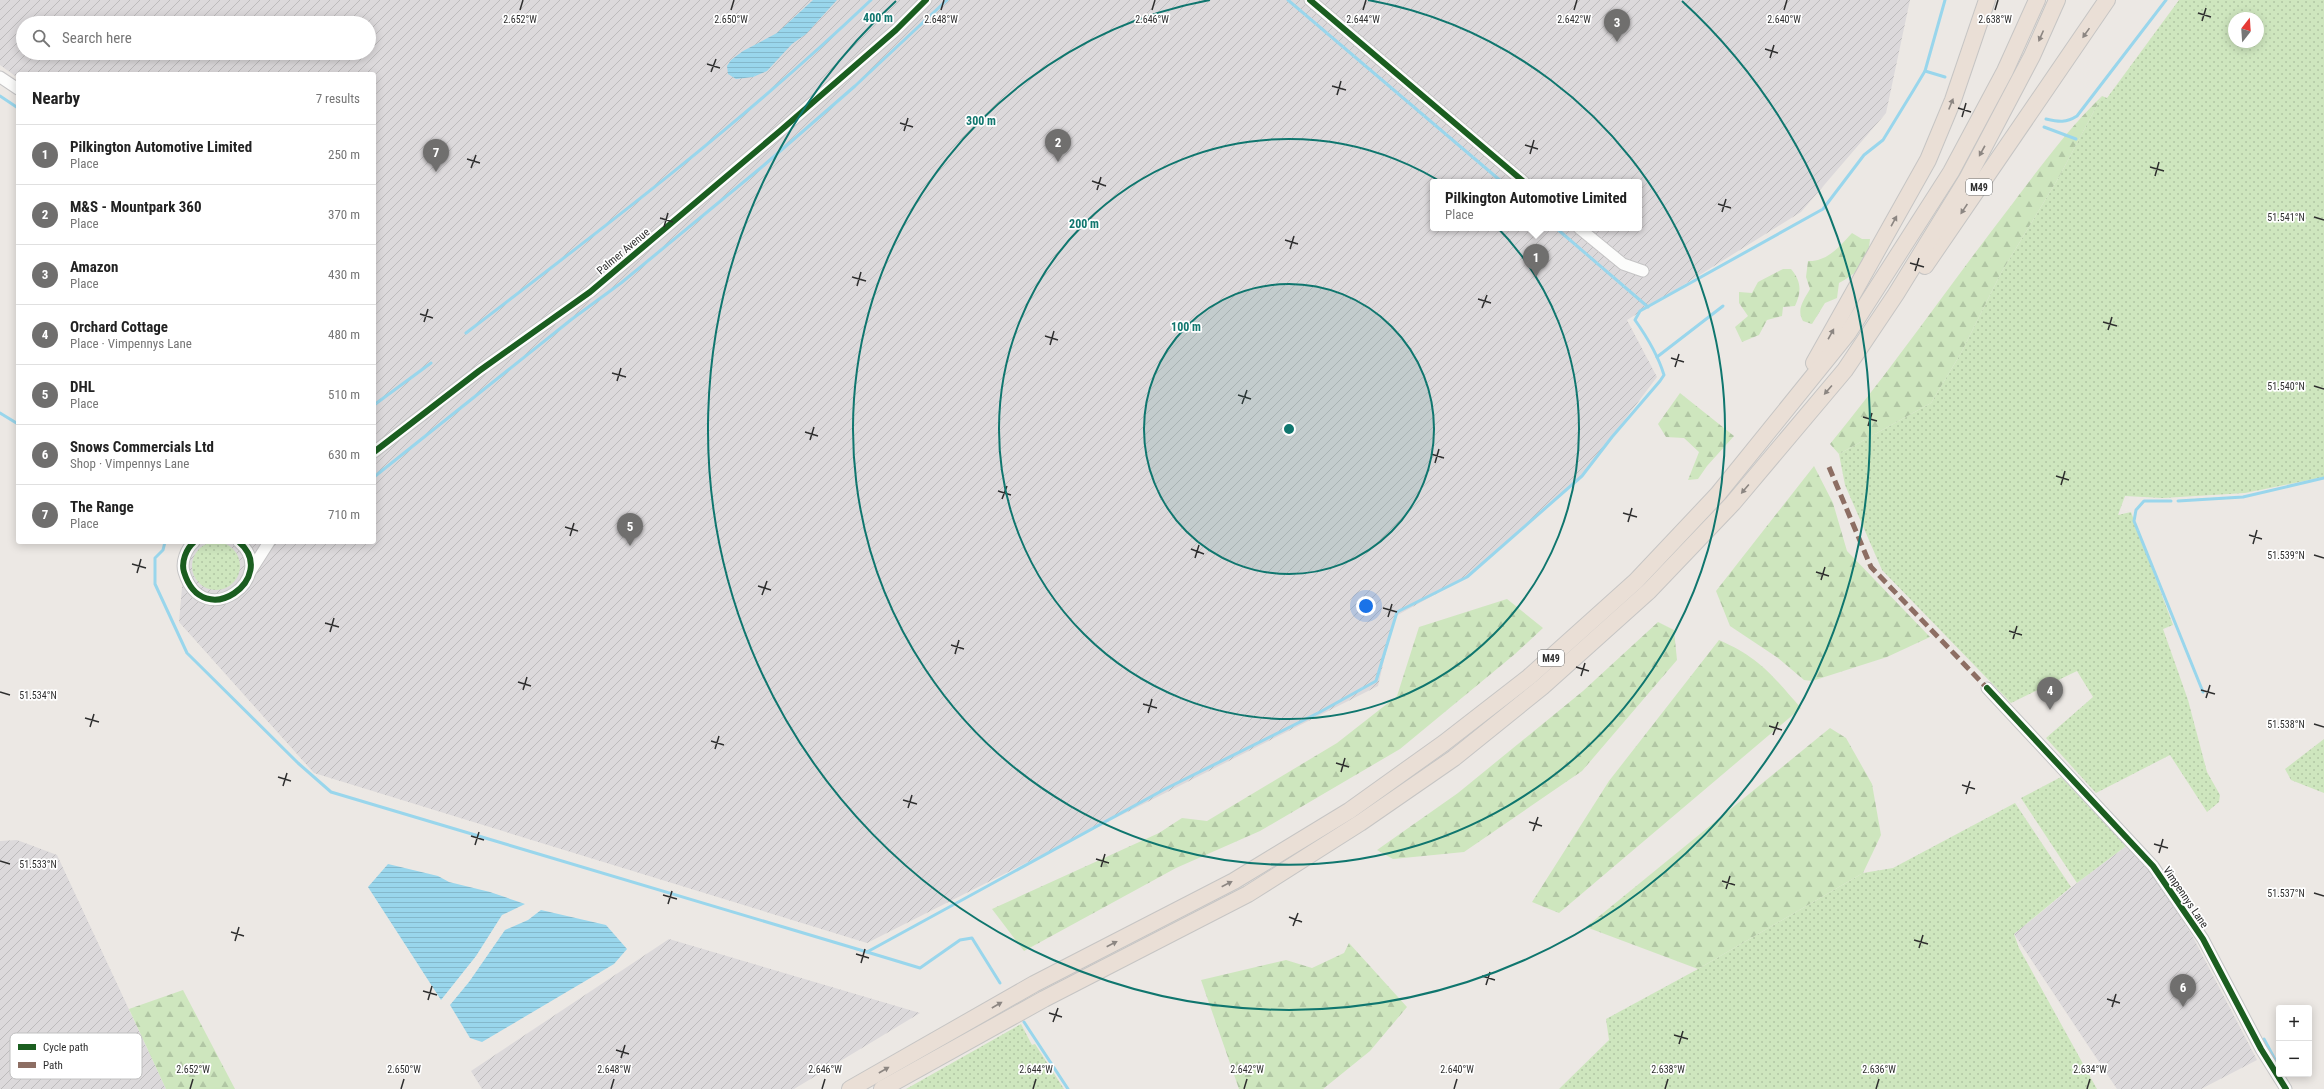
<!DOCTYPE html>
<html lang="en">
<head>
<meta charset="utf-8">
<style>
	body { margin:0; font-family:"Roboto Condensed",sans-serif; background:#f6f6f6; color:#222 }
	.controls { position:absolute; right:12px; bottom:12px; display:grid; overflow:hidden; border-radius:4px; box-shadow:0 2px 10px #0003 }
	.controls button { width:36px; height:36px; display:grid; place-items:center; padding:0; border:0; border-bottom:1px solid #e0e0e0; background:#fff; color:#222; font:20px sans-serif }
	.compass { position:absolute; left:2228px; top:12px; width:36px; height:36px; border-radius:50%; background:#fff; box-shadow:0 2px 10px #0003; rotate:17deg }
	.you { position:absolute; left:1366px; top:606px; width:14px; height:14px; margin:-10px; border:3px solid #fff; border-radius:50%; background:#1a73e8; box-shadow:0 0 0 6px #1a73e833 }
	.badge { display:grid; place-items:center; width:26px; height:26px; border-radius:50%; background:#706f6e; color:#fff; font-size:13px; font-weight:700 }
	.pin { position:absolute; translate:-50% -33px; filter:drop-shadow(0 1px 2px #0008) }
	.pin::after { content:''; position:absolute; top:21px; width:14px; height:12px; background:inherit; clip-path:polygon(0 0,100% 0,50% 100%) }
	.popup { position:absolute; left:1430px; top:179px; width:212px; height:52px; box-sizing:border-box; display:grid; place-content:center; border-radius:4px; background:#fff; filter:drop-shadow(0 1px 3px #0005); font-size:13px; white-space:nowrap; color:#767676 }
	.popup b { font-size:15px; color:#222 }
	.popup::after { content:''; position:absolute; left:50%; top:100%; margin-left:-8px; border:8px solid transparent; border-top-color:#fff }
	.list { margin:0; padding:0; list-style:none }
	h2 { display:flex; justify-content:space-between; align-items:center; height:52px; margin:0; padding:0 16px; font-size:17px }
	h2 small { font-size:13px; font-weight:400; color:#767676 }
	.list li { display:grid; grid-template-columns:26px 1fr auto; gap:12px; align-items:center; box-sizing:border-box; height:60px; padding:0 16px; border-top:1px solid #e0e0e0 }
	.list b { display:block; font-size:15px; white-space:nowrap }
	.list p { margin:0; font-size:13px; white-space:nowrap; color:#767676 }
	.list em { font-size:13px; font-style:normal; color:#767676 }
	.icon { flex:none; width:22px; height:22px; fill:none; stroke:currentColor; stroke-width:2; stroke-linecap:round; stroke-linejoin:round }
	.map { position:relative; flex:none; width:2324px; height:1089px; overflow:hidden }
	.search { position:absolute; background:#fff; box-shadow:0 2px 10px #0003; left:16px; top:16px; width:360px; height:44px; display:flex; align-items:center; gap:10px; box-sizing:border-box; padding:0 14px; border-radius:22px; color:#767676; font-size:15px }
	.panel { position:absolute; background:#fff; box-shadow:0 2px 10px #0003; left:16px; top:72px; width:360px; height:472px; border-radius:4px }
	.map>svg:first-child { display:block }
	.industrial { fill:url(#industrial-furrows); fill-rule:evenodd }
	.grass { fill:url(#grass-dots); fill-rule:evenodd }
	.forest { fill:url(#forest-firs) }
	.water { fill:url(#water-rules) }
	.lines { fill:none; stroke-linecap:round; stroke-linejoin:round }
	.stream { stroke:#99d6ec; stroke-width:3 }
	.minor-casing { stroke:#c5c4c5; stroke-width:13 }
	.highway-casing { stroke:#c6c5c4; stroke-width:18 }
	.minor { stroke:#fcfcfb; stroke-width:11 }
	.highway { stroke:#eadfd6; stroke-width:16 }
	.quiet { stroke:#8d6e63; stroke-width:5; stroke-dasharray:10 5; stroke-linecap:butt }
	.cycleway-casing { stroke:#fff; stroke-width:8 }
	.cycleway { stroke:#1b5e20; stroke-width:6 }
	.oneway { fill:#8c8682 }
	.ticks { fill:none; stroke:#2e2e2e; stroke-width:1.5 }
	.ring { fill:none; stroke:#0f766e; stroke-width:2 }
	.labels { text-anchor:middle; stroke-width:3.5; stroke-linejoin:round; paint-order:stroke }
	.shield { fill:#fff; stroke:#6d6d6d; stroke-width:1 }
	.shield-label { font-size:10px; font-weight:bold; fill:#2e2e2e }
	.street-label { font-size:11px; fill:#2e2e2e; stroke:#fff }
	.key { fill:#fff; stroke:#c0c0c0; stroke-width:1 }
	.key-label { font-size:11px; fill:#2e2e2e }
	.ticks-label { font-size:10px; text-anchor:middle; fill:#2e2e2e; stroke:#fff; stroke-width:3.5; stroke-linejoin:round; paint-order:stroke }
	.centre { fill:#0f766e; stroke:#fff; stroke-width:2 }
	.ring-label { font-size:12px; text-anchor:middle; font-weight:bold; fill:#0f766e; stroke:#fff; stroke-width:3.5; stroke-linejoin:round; paint-order:stroke }
</style>
</head>
<body>
<div class="map">
<svg width="2324" height="1089" viewBox="0 0 2324 1089">
	<defs>
		<pattern id="industrial-furrows" width="10" height="10" patternUnits="userSpaceOnUse"><rect width="10" height="10" fill="#dcd9db"/><path d="M-1 1l2-2M0 10L10 0M9 11l2-2" fill="none" stroke="#bdbbbc"/></pattern>
		<pattern id="grass-dots" width="8" height="8" patternUnits="userSpaceOnUse"><rect width="8" height="8" fill="#cee6be"/><path d="M2 2h.1M6 6h.1" fill="none" stroke="#b1c6a4" stroke-width="1.8" stroke-linecap="round"/></pattern>
		<pattern id="forest-firs" width="22" height="20" patternUnits="userSpaceOnUse"><rect width="22" height="20" fill="#cee6be"/><path d="M5 1l3.5 6h-7zM16 11l3.5 6h-7z" fill="#b1c6a4"/></pattern>
		<pattern id="water-rules" width="6" height="5" patternUnits="userSpaceOnUse"><rect width="6" height="5" fill="#99d6ec"/><path d="M0 2.5h6" fill="none" stroke="#84b8cb"/></pattern>
	</defs>
	<rect width="100%" height="100%" fill="#ece8e4"/>
	<g class="industrial">
		<path d="M0,0h1910l-24,113 -85,99 -174,108 30,57 -75,99 -115,101 -73,40 -16,69 -511,257 -553,-170 -135,-151 7,-80h188v-468h-356v4l-18,-13zM23,23h346v30h-346zM1433,182h206v46h-206z"/>
		<path d="M17,840l40,15 109,234h-166v-248z"/>
		<path d="M2129,844l26,32 39,63 63,121 -56,29h-84l-103,-155 63,-51z"/>
		<path d="M669,939l251,74 -126,76h-312l-11,-18z"/>
	</g>
	<g class="grass">
		<path d="M2179,0h145v477l-79,16 -82,5 -38,-2 -7,19 13,-3 42,113 -10,4 25,71 19,72 13,23 -1,7 -12,10 -37,-57 -74,38 -50,-55 47,-41 -16,-26 -66,32 -129,-133 -37,-85 -6,-31 92,-51 30,-50 40,-80 58,-96 43,-81 5,2zM2234,18h24v24h-24z"/>
		<circle cx="216" cy="566" r="24"/>
		<path d="M2324,739v54l-33,-13 -6,-11z"/>
		<path d="M2061,777l65,69 -49,37 -56,-85z"/>
		<path d="M2015,803l56,84 -57,47 5,14 78,141h-538l50,-49 -3,-21 92,-50 165,-96 30,-5z"/>
		<path d="M1021,1024l11,21 3,-1 29,45h-158z"/>
	</g>
	<g class="forest">
		<path d="M2102,96l-43,81 -58,96 -40,80 -30,50 -92,51 -9,-10c64,-78 121,-161 183,-241 28,-37 55,-74 89,-107z"/>
		<path d="M1852,233l10,6h8c-2,24 -11,33 -31,44l-2,15 -12,5 -13,21 -9,-3c-7,-12 1,-21 7,-32l-4,-12 2,-16c19,1 32,-15 44,-28z"/>
		<path d="M1783,269h8c10,12 11,22 4,37l-12,1 -1,9 -15,4 -8,15 -17,7 -7,-15 13,-11 -9,-13v-11l13,1 6,-11z"/>
		<path d="M1680,393l54,43 -27,30 -9,13 -10,1 11,-28 -15,-14 -18,-1 -8,-13z"/>
		<path d="M1814,466l19,37 14,48 83,86 -43,20 -75,24 -8,-1 -26,-22 -48,-32 -14,-35z"/>
		<path d="M1507,599l36,29 -28,26 -115,95 -140,82 -84,37 -152,83 -32,-42 167,-76 23,-15 25,3 130,-78 60,-47 22,-69z"/>
		<path d="M1658,622l16,8 3,30 -95,111 -118,81 -71,7 -16,-9 81,-57 125,-102z"/>
		<path d="M1719,640c41,18 53,35 82,68l-242,205 -27,-11 77,-121z"/>
		<path d="M1830,728l16,10 26,46 9,51 -18,38 -165,96 -112,-42z"/>
		<path d="M1349,943l58,64 -37,44 -47,38h-84l-38,-109 85,-20 26,8 32,-15z"/>
		<path d="M183,990l52,99h-69l-37,-80z"/>
	</g>
	<g class="water">
		<path d="M813,0h24l-31,34 -14,10 -25,27 -14,6 -17,2 -8,-5 -1,-8 4,-6 12,-9 34,-18z"/>
		<path d="M388,864l50,12 11,6 41,10 35,12 -23,11 -26,41 -35,44 -73,-113z"/>
		<path d="M541,910l65,15 21,24 -13,15 -132,78 -12,-4 -20,-33 19,-23 36,-52 23,-10z"/>
	</g>
	<g class="lines">
		<g class="stream">
			<path d="M1288,0l214,182"/>
			<path d="M1925,71l20,6"/>
			<path d="M0,96l18,12"/>
			<path d="M2046,119c13,3 20,4 31,-3l89,-116"/>
			<path d="M2044,127l32,12"/>
			<path d="M1556,228l92,79"/>
			<path d="M466,333c139,-106 278,-212 405,-333"/>
			<path d="M1657,357l66,-51"/>
			<path d="M374,405l57,-42"/>
			<path d="M0,413l18,11"/>
			<path d="M374,477l198,-158 49,-36 142,-117 92,-80 92,-86"/>
			<path d="M2171,501h-27l-8,9 -2,11 69,171"/>
			<path d="M2178,501l65,-4 81,-19"/>
			<path d="M165,542l-2,8 -8,8v26l32,69 111,110 33,29 536,160 298,-163 155,-77 56,-31 21,-69 70,-35 115,-101 30,-39 48,-56 4,-6c-6,-20 -17,-38 -29,-55l5,-9 183,-102 41,-54 19,-15 30,-49 12,-20 20,-71"/>
			<path d="M867,952l53,16 40,-28 12,-2 28,45"/>
			<path d="M1024,1022l44,67"/>
			<path d="M2264,1039l15,28"/>
		</g>
		<defs>
			<g id="minor">
				<path d="M1310,0l214,182"/>
				<path d="M0,77l18,12"/>
				<path d="M1579,228l44,36 20,7"/>
				<path d="M374,452l105,-81 111,-79 190,-161 116,-101 30,-30"/>
				<path d="M194,542c-8,7 -13,20 -10,30 19,62 96,5 55,-30"/>
				<path d="M250,572l19,-30"/>
				<path d="M1987,688l166,178 50,73 58,110 25,40"/>
			</g>
			<g id="highway">
				<path d="M1925,266l182,-266"/>
				<path d="M1814,363l114,-203 25,-60 34,-100"/>
				<path d="M850,1089l184,-105 200,-103 115,-70 95,-68 85,-66 107,-96 82,-87 130,-161 103,-161 54,-101 32,-71"/>
				<path d="M882,1089l162,-90 204,-105 112,-71 94,-65 88,-71 107,-96 84,-88 112,-133 51,-76 71,-115 65,-123 25,-56"/>
			</g>
		</defs>
		<use href="#minor" class="minor-casing"/>
		<use href="#highway" class="highway-casing"/>
		<use href="#minor" class="minor"/>
		<use href="#highway" class="highway"/>
		<path class="quiet" d="M1829,467l42,100 116,121"/>
		<defs>
			<g id="cycleway">
				<path d="M1310,0l214,182"/>
				<path d="M374,452l105,-81 111,-79 190,-161 116,-101 30,-30"/>
				<path d="M194,542c-8,7 -13,20 -10,30 19,62 96,5 55,-30"/>
				<path d="M1987,688l166,178 50,73 58,110 25,40"/>
			</g>
		</defs>
		<use href="#cycleway" class="cycleway-casing"/>
		<use href="#cycleway" class="cycleway"/>
	</g>
	<defs><path id="oneway-solid" d="M-6-.8H1V-3.2L6.5 0L1 3.2V.8H-6Z"/></defs>
	<g class="oneway">
		<use href="#oneway-solid" transform="translate(2086 33) rotate(125)"/>
		<use href="#oneway-solid" transform="translate(2041 36) rotate(114)"/>
		<use href="#oneway-solid" transform="translate(1951 104) rotate(-68)"/>
		<use href="#oneway-solid" transform="translate(1982 151) rotate(119)"/>
		<use href="#oneway-solid" transform="translate(1964 209) rotate(124)"/>
		<use href="#oneway-solid" transform="translate(1894 221) rotate(-61)"/>
		<use href="#oneway-solid" transform="translate(1831 334) rotate(-61)"/>
		<use href="#oneway-solid" transform="translate(1828 390) rotate(131)"/>
		<use href="#oneway-solid" transform="translate(1745 489) rotate(130)"/>
		<use href="#oneway-solid" transform="translate(1227 884) rotate(-27)"/>
		<use href="#oneway-solid" transform="translate(1112 944) rotate(-27)"/>
		<use href="#oneway-solid" transform="translate(997 1005) rotate(-30)"/>
		<use href="#oneway-solid" transform="translate(884 1070) rotate(-30)"/>
	</g>
	<path class="ticks" d="M520,10l3,-10M731,10l3,-10M941,10l3,-10M1152,10l3,-10M1363,10l3,-10M1574,10l3,-10M1784,10l3,-10M1995,10l3,-10M2198,13l13,4M2202,21l4,-13M1765,49l13,4M1770,58l4,-13M707,64l13,4M711,72l5,-13M1332,86l14,4M1337,95l4,-14M1958,108l13,4M1962,117l4,-14M900,123l13,4M904,131l4,-13M1525,145l13,4M1530,154l4,-14M467,159l13,4M2150,167l14,4M471,168l5,-13M2155,176l4,-14M1092,181l14,5M1097,190l4,-13M1718,204l13,4M1722,212l4,-13M2314,217l10,3M660,218l13,4M664,227l4,-14M1285,240l13,4M1290,249l4,-13M1910,263l14,4M1915,271l4,-13M852,277l14,4M857,286l4,-14M1478,299l13,4M1482,308l5,-13M420,314l13,4M424,322l4,-13M2103,322l14,4M2108,330l4,-13M1045,336l13,4M1050,345l4,-14M1671,358l13,4M1675,367l4,-13M612,373l14,4M617,381l4,-13M2314,386l10,3M1238,395l13,4M1242,404l5,-14M1863,417l14,4M1868,426l4,-13M805,432l13,4M810,440l4,-13M1431,454l13,4M1435,463l4,-14M2056,476l13,4M2061,485l4,-14M998,491l13,4M1002,499l5,-13M1623,513l14,4M1628,522l4,-14M565,527l13,4M2249,535l13,4M570,536l4,-13M2253,544l4,-14M1191,549l13,5M2314,555l10,3M1195,558l4,-13M132,564l14,4M1816,572l13,4M137,573l4,-14M1821,580l4,-13M758,586l13,4M762,595l5,-14M1383,608l14,4M1388,617l4,-13M325,623l14,4M2009,631l13,4M330,632l4,-14M2013,639l4,-13M951,645l13,4M955,654l4,-14M1576,667l13,4M1581,676l4,-13M518,682l13,4M523,690l4,-13M2201,690l14,4M0,692l10,3M2206,698l4,-13M1143,704l14,4M1148,713l4,-14M85,718l14,4M2314,724l10,3M1769,726l13,4M90,727l4,-13M1773,735l5,-13M711,741l13,4M715,749l4,-13M1336,763l13,4M1341,772l4,-14M278,777l13,4M1962,785l13,4M283,786l4,-13M1966,794l4,-13M903,800l14,4M908,808l4,-13M1529,822l13,4M1533,831l5,-14M471,836l13,4M2154,844l14,4M475,845l4,-13M2159,853l4,-14M1096,859l13,4M0,861l10,3M1101,867l4,-13M1722,881l13,4M1726,889l4,-13M2314,893l10,3M663,895l14,4M668,904l4,-13M1289,917l13,5M1293,926l5,-13M231,932l13,4M1914,940l14,4M235,941l4,-14M1919,948l4,-13M856,954l13,4M861,963l4,-14M1482,976l13,4M1486,985l4,-13M423,991l14,4M2107,999l13,4M428,1000l4,-14M2112,1007l4,-13M1049,1013l13,4M1053,1022l5,-14M1674,1035l14,4M1679,1044l4,-13M616,1050l13,4M621,1058l4,-13M190,1089l3,-10M401,1089l3,-10M611,1089l3,-10M822,1089l3,-10M1033,1089l3,-10M1244,1089l3,-10M1454,1089l3,-10M1665,1089l3,-10M1876,1089l3,-10M2087,1089l3,-10"/>
	<circle cx="1289" cy="429" r="145" fill="#0f766e" fill-opacity=".12"/>
	<g class="ring">
		<circle cx="1289" cy="429" r="145"/>
		<circle cx="1289" cy="429" r="290"/>
		<path d="M1368 0A436 436 0 1 1 1210 0"/>
		<path d="M1682 1A581 581 0 1 1 896 1"/>
	</g>
	<g class="labels">
		<g class="shield">
			<rect x="1966" y="179" width="26" height="16" rx="3"/>
			<rect x="1538" y="650" width="26" height="16" rx="3"/>
		</g>
		<g class="shield-label">
			<text x="1979" y="191">M49</text>
			<text x="1551" y="662">M49</text>
		</g>
		<g class="street-label">
			<text transform="translate(623 251) rotate(-40)" y="4">Palmer Avenue</text>
			<text transform="translate(2186 897) rotate(56)" y="4">Vimpennys Lane</text>
		</g>
	</g>
	<rect x="10" y="1033" width="132" height="46" rx="6" class="key"/>
	<rect x="18" y="1044" width="18" height="6" fill="#1b5e20"/>
	<rect x="18" y="1062" width="18" height="6" fill="#8d6e63"/>
	<g class="key-label">
		<text x="43" y="1051">Cycle path</text>
		<text x="43" y="1069">Path</text>
	</g>
	<g class="ticks-label">
		<text x="520" y="23">2.652°W</text>
		<text x="731" y="23">2.650°W</text>
		<text x="941" y="23">2.648°W</text>
		<text x="1152" y="23">2.646°W</text>
		<text x="1363" y="23">2.644°W</text>
		<text x="1574" y="23">2.642°W</text>
		<text x="1784" y="23">2.640°W</text>
		<text x="1995" y="23">2.638°W</text>
		<text x="2286" y="221">51.541°N</text>
		<text x="2286" y="390">51.540°N</text>
		<text x="2286" y="559">51.539°N</text>
		<text x="38" y="699">51.534°N</text>
		<text x="2286" y="728">51.538°N</text>
		<text x="38" y="868">51.533°N</text>
		<text x="2286" y="897">51.537°N</text>
		<text x="193" y="1073">2.652°W</text>
		<text x="404" y="1073">2.650°W</text>
		<text x="614" y="1073">2.648°W</text>
		<text x="825" y="1073">2.646°W</text>
		<text x="1036" y="1073">2.644°W</text>
		<text x="1247" y="1073">2.642°W</text>
		<text x="1457" y="1073">2.640°W</text>
		<text x="1668" y="1073">2.638°W</text>
		<text x="1879" y="1073">2.636°W</text>
		<text x="2090" y="1073">2.634°W</text>
	</g>
	<circle cx="1289" cy="429" r="6" class="centre"/>
	<g class="ring-label">
		<text x="878" y="22">400 m</text>
		<text x="981" y="125">300 m</text>
		<text x="1084" y="228">200 m</text>
		<text x="1186" y="331">100 m</text>
	</g>
</svg>
<div class="controls">
<button>+</button>
<button>−</button>
</div>
<svg class="compass" viewBox="-18 -18 36 36"><path d="M0-13l5 13h-10z" fill="#e53935"/><path d="M0 13l5-13h-10z" fill="#767676"/></svg>
<div class="you"></div>
<div class="pin badge" style="left:1536px;top:277px">1</div>
<div class="popup"><b>Pilkington Automotive Limited</b>Place</div>
<div class="pin badge" style="left:1058px;top:162px">2</div>
<div class="pin badge" style="left:1617px;top:42px">3</div>
<div class="pin badge" style="left:2050px;top:710px">4</div>
<div class="pin badge" style="left:630px;top:546px">5</div>
<div class="pin badge" style="left:2183px;top:1007px">6</div>
<div class="pin badge" style="left:436px;top:172px">7</div>
<div class="search"><svg class="icon" aria-label="search" viewBox="0 0 24 24"><circle cx="10" cy="10" r="6"/><path d="M15 15l6 6"/></svg>Search here</div>
<section class="panel">
<h2>Nearby<small>7 results</small></h2>
<ul class="list">
<li><span class="badge">1</span><div><b>Pilkington Automotive Limited</b><p>Place</p></div><em>250 m</em></li>
<li><span class="badge">2</span><div><b>M&amp;S - Mountpark 360</b><p>Place</p></div><em>370 m</em></li>
<li><span class="badge">3</span><div><b>Amazon</b><p>Place</p></div><em>430 m</em></li>
<li><span class="badge">4</span><div><b>Orchard Cottage</b><p>Place · Vimpennys Lane</p></div><em>480 m</em></li>
<li><span class="badge">5</span><div><b>DHL</b><p>Place</p></div><em>510 m</em></li>
<li><span class="badge">6</span><div><b>Snows Commercials Ltd</b><p>Shop · Vimpennys Lane</p></div><em>630 m</em></li>
<li><span class="badge">7</span><div><b>The Range</b><p>Place</p></div><em>710 m</em></li>
</ul>
</section>
</div>
</body>
</html>
